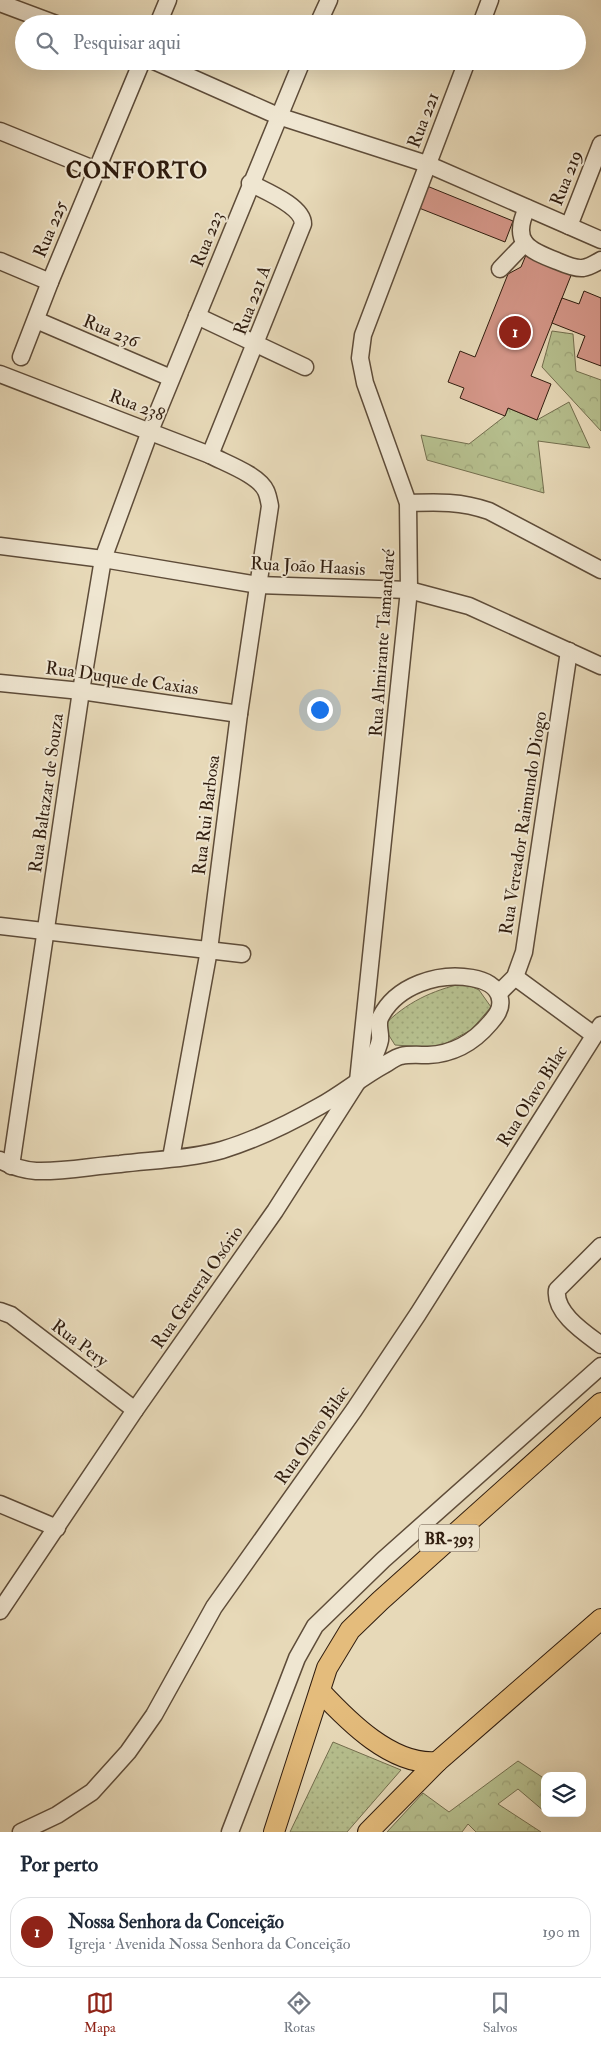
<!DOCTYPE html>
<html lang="pt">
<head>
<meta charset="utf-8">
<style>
	body { margin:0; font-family:"IM FELL Double Pica",serif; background:#f2f2f3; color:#1f2937 }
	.controls { position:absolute; right:15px; bottom:15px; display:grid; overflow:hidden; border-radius:10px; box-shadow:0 5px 20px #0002 }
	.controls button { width:45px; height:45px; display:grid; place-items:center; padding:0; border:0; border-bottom:1px solid #e0e1e3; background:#fff; color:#1f2937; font:25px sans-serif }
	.you { position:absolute; left:319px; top:709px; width:18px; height:18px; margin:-12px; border:4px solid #fff; border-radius:50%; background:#1a73e8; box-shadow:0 0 0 8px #1a73e833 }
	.badge { display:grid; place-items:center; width:32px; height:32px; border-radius:50%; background:#8f2418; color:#fff; font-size:16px; font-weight:700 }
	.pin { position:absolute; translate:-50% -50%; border:2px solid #fff; box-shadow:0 1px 5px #0006 }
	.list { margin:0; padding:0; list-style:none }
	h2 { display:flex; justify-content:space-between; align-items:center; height:65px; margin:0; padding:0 20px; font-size:21px }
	h2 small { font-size:16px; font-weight:400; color:#747a83 }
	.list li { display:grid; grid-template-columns:32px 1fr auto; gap:15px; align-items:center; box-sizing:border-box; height:70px; margin:0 10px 10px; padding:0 10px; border:1px solid #e0e1e3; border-radius:20px }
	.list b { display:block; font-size:19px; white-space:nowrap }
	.list p { margin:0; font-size:16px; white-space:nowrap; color:#747a83 }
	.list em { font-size:16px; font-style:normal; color:#747a83 }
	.icon { flex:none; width:28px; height:28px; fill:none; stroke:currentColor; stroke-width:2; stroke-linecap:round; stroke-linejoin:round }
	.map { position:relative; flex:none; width:601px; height:1832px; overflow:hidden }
	.search { position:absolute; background:#fff; box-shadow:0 5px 20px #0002; left:15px; right:15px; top:15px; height:55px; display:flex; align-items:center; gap:12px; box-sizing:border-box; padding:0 18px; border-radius:28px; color:#747a83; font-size:19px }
	.sheet { height:145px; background:#fff }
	nav { display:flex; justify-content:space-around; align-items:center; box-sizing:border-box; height:70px; border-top:1px solid #e0e1e3; background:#fff; font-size:14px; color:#747a83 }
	nav a { display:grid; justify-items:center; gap:2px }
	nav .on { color:#8f2418 }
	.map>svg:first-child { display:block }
	.forest { fill:url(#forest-crowns); stroke:#736e4e }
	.park { fill:url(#park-dots); stroke:#736e4e }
	.building { fill:#d49688; stroke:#301d0f }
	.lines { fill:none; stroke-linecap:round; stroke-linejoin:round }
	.minor-casing { stroke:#5e4c39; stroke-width:19 }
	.major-casing { stroke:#301d0f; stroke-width:22 }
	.minor { stroke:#efe6d1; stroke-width:16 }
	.major { stroke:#e4bc7c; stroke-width:20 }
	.labels { text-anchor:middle; stroke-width:4; stroke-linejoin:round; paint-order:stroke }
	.shield { fill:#efe6d1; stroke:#695949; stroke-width:1 }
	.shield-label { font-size:16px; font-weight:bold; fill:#301d0f }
	.street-label { font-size:18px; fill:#301d0f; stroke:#efe6d1 }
	.district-label { font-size:22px; font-weight:bold; letter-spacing:1px; fill:#301d0f; stroke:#efe6d1 }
</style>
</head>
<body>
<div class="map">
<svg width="601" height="1832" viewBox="0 0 601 1832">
	<defs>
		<pattern id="forest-crowns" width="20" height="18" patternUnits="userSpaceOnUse" patternTransform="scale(1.25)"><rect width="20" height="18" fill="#b6bf8e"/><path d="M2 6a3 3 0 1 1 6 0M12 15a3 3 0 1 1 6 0" fill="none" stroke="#9da479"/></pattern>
		<pattern id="park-dots" width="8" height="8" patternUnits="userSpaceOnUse" patternTransform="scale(1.25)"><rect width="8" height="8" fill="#b6bf8e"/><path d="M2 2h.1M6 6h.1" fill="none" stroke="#9da479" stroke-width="1.8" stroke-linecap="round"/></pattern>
	</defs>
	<rect width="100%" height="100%" fill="#e7d9b8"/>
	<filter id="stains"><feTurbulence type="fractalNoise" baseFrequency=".004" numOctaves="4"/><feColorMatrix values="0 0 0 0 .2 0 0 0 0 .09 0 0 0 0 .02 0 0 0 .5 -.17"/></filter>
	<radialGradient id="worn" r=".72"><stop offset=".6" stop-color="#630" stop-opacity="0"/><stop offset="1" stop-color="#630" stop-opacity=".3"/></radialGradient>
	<g class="forest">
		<path d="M552,331l21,3 3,37 25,9v51l-59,-64z"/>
		<path d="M569,402l21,46 -52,-7 6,52 -117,-33 -6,-25 48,9 36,-28 3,-8 29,12z"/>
		<path d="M518,1761l27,18v33l-27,-23 -20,15 43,28h-65l-8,-8 -6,8h-75l36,-39 26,19z"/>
	</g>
	<g class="park">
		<path d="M464,983l15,7 12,17 -20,23 -34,18 -42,-3 -12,-19c24,-24 48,-35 81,-43z"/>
		<path d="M333,1742l68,28 -54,62h-57z"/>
	</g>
	<g class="building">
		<path d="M427,186l86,35 -8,21 -86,-34z"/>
		<path d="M526,255l46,18 -41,103 20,8 -14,36 -29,-12 -3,8 -45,-18 4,-10 -16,-6 12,-31 15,6 33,-83 13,-7z"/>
		<path d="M584,291l17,7v68l-24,-9 8,-21 -33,-13 10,-25 17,6z"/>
	</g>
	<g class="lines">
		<defs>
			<g id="minor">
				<path d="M0,3l56,21"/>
				<path d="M158,24l10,-24"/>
				<path d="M318,24l11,-24"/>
				<path d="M481,24l9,-24"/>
				<path d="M154,61l124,55 149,48 174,76"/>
				<path d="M0,131l96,39"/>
				<path d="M527,208c-16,34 1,42 30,53 7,3 18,8 26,7 6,-1 13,-5 18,-8"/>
				<path d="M569,226l32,-82"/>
				<path d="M0,261l50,21"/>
				<path d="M500,269l25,-26"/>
				<path d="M197,316l108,51"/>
				<path d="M36,320l135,58"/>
				<path d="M21,357l29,-75 92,-221"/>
				<path d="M0,374l210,81c15,8 49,20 56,36 2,4 3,10 4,15l-31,208 -30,236 -38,208"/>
				<path d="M210,455l93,-231c0,-18 -38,-33 -53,-41"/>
				<path d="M408,503c29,-1 53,-2 81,8l112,59"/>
				<path d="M0,546l103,13 155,26 151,5 60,16 132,60"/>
				<path d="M0,683l81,8 158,23"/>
				<path d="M0,926l242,28"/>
				<path d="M515,977l79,58"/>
				<path d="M499,993l16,-16 9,-25 45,-301"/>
				<path d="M0,1160c11,6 23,10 36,11 28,1 56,-5 84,-7 33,-4 70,-5 102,-14 33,-10 68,-27 98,-44 22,-12 42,-29 64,-41 5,-3 12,-8 17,-9 8,-2 19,-1 27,-1 25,-1 46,-13 62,-32 6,-7 12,-14 10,-24 -2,-13 -16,-19 -28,-21 -33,-6 -76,7 -92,40 -3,8 1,14 0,22 -2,11 -10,24 -14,35"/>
				<path d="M11,1166l70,-475 22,-132 47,-128 152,-370"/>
				<path d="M601,1246l-44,44c-3,23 28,43 44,55"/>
				<path d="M0,1311l11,4 124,95"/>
				<path d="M0,1504l57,24"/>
				<path d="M0,1611l135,-201 140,-199 83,-130 51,-491 -1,-87 -43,-120 -5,-25 3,-23 104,-274"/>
				<path d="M21,1832l36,-17 35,-23 36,-40 26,-37 60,-108 140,-197 64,-96 183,-289"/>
				<path d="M230,1832l67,-174 18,-32 68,-66 218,-194"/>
			</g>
			<g id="major">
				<path d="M320,1691c28,30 72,75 117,71"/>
				<path d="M274,1832l53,-164 23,-38 30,-29 221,-198"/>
				<path d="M368,1832l69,-70 164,-143"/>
			</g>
		</defs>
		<use href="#minor" class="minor-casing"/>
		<use href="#major" class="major-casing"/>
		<use href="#minor" class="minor"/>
		<use href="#major" class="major"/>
	</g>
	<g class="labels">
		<rect class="shield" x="419" y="1524.5" width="60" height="27" rx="4"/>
		<g class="shield-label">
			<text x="449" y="1544">BR-393</text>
		</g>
		<g class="street-label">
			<text transform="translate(423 120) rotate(-69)" y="6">Rua 221</text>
			<text transform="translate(566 178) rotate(-68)" y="6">Rua 219</text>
			<text transform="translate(50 229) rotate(-67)" y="6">Rua 225</text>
			<text transform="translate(207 239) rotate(-68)" y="6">Rua 223</text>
			<text transform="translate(252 300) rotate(-69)" y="6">Rua 221 A</text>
			<text transform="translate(111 331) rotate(23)" y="6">Rua 236</text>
			<text transform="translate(137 405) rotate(21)" y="6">Rua 238</text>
			<text transform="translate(308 566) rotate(3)" y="6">Rua João Haasis</text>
			<text transform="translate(382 643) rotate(-86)" y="6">Rua Almirante Tamandaré</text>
			<text transform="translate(122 678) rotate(8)" y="6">Rua Duque de Caxias</text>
			<text transform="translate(46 793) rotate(-82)" y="6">Rua Baltazar de Souza</text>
			<text transform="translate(206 815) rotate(-83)" y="6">Rua Rui Barbosa</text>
			<text transform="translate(523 823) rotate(-81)" y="6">Rua Vereador Raimundo Diogo</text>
			<text transform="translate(532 1096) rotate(-58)" y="6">Rua Olavo Bilac</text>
			<text transform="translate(197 1287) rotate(-55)" y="6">Rua General Osório</text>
			<text transform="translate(80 1343) rotate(37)" y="6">Rua Pery</text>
			<text transform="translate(312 1435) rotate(-55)" y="6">Rua Olavo Bilac</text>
		</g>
		<g class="district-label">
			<text x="137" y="178">CONFORTO</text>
		</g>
	</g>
	<rect width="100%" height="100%" filter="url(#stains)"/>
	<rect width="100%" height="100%" fill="url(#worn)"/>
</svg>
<div class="controls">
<button><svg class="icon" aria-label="layers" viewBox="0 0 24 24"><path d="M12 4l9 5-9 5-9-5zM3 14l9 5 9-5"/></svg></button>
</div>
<div class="you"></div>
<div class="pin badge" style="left:515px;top:332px">1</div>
<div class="search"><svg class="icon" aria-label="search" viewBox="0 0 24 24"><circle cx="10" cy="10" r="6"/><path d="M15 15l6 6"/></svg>Pesquisar aqui</div>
</div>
<section class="sheet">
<h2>Por perto<small></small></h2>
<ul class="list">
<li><span class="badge">1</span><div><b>Nossa Senhora da Conceição</b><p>Igreja · Avenida Nossa Senhora da Conceição</p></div><em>190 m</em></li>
</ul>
</section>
<nav>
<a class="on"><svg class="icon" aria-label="map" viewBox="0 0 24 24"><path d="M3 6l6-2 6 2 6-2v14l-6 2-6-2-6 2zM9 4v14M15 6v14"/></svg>Mapa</a>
<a><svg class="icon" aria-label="directions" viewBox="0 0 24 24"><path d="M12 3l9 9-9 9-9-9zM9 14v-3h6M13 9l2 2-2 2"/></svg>Rotas</a>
<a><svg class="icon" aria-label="saved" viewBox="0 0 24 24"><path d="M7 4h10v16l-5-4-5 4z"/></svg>Salvos</a>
</nav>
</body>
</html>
